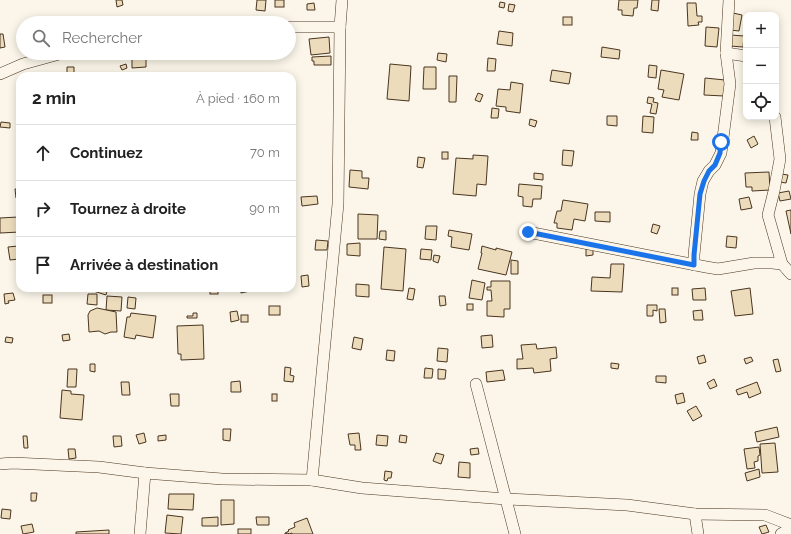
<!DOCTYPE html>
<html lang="fr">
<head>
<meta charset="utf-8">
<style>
	body { margin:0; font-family:Raleway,sans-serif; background:#f2f2f2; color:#222 }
	.controls { position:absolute; right:12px; top:12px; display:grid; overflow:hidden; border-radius:8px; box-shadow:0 2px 10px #0003 }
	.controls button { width:36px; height:36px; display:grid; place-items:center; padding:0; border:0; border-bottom:1px solid #e0e0e0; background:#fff; color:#222; font:20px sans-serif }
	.stop { position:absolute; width:12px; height:12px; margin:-9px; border:3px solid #1a73e8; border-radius:50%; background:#fff }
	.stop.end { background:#1a73e8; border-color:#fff; box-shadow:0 1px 4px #0008 }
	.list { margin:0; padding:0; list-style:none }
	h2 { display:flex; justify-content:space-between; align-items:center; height:52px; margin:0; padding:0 16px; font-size:17px }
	h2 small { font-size:13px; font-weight:400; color:#767676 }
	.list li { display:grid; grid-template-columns:26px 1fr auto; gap:12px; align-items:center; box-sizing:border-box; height:56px; padding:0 16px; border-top:1px solid #e0e0e0 }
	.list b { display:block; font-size:15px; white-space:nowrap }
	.list em { font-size:13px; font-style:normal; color:#767676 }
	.icon { flex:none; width:22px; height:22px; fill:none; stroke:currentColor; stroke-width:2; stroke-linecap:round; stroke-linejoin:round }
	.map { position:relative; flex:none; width:791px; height:534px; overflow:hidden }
	.search { position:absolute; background:#fff; box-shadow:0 2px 10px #0003; left:16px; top:16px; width:280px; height:44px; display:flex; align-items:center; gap:10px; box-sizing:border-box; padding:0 14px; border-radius:22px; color:#767676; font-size:15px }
	.panel { position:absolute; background:#fff; box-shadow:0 2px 10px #0003; left:16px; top:72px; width:280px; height:220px; border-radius:12px }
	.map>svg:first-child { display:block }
	.building { fill:#ecdcbc; stroke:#4a3520 }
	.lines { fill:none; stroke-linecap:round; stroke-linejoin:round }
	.street-casing { stroke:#4a3520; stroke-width:12 }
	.street { stroke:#fbf6e9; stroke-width:11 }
	.route { stroke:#1a73e8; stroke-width:5 }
</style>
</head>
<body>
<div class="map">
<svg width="791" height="534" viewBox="0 0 791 534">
	<rect width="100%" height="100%" fill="#fbf6e9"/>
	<g class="building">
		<path d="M116,0h6l1,5 -6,2z"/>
		<path d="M257,0h9l-1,11 -9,-1z"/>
		<rect x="275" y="0" width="9" height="7"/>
		<path d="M619,0h19l-1,8h-3l-1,8 -11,-1v-5h-4z"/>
		<path d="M652,0h7l-1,11 -7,-1z"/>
		<path d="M500,2l5,1 -1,5 -5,-1z"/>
		<path d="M314,3l1,7h-8v-6z"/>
		<path d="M687,3h9l1,13h5v6h-4l1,3 -11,1z"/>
		<path d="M509,4l6,1 -2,7 -5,-1z"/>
		<path d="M733,13l9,2 -3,16 -9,-1z"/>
		<rect x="563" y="17" width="9" height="8"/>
		<path d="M94,18l1,5h-10v-2z"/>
		<path d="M706,27l13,1 -2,19 -12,-1z"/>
		<path d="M499,31l14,2 -1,13 -15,-2z"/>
		<path d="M0,34h3l2,13 -5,1z"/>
		<path d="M731,35l13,1 -1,11 -13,-1z"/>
		<path d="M329,37l1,16 -19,2 -2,-16z"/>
		<path d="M602,47l18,3 -1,9 -18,-2z"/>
		<path d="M438,53l9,1 -1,8 -9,-2z"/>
		<path d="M146,56v11l-14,1v-11z"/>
		<path d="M331,56v9h-17v-4h-2v-4z"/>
		<path d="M488,58l8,1 -1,12h-8z"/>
		<path d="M126,64l1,4 -5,2 -2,-4z"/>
		<path d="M390,64l21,2 -2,35 -22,-2z"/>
		<path d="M649,65l8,1 -1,12 -8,-1z"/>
		<path d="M67,67h7v6l-7,1z"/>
		<path d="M424,67h12v22h-13z"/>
		<path d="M552,70l19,3 -2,11 -19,-3z"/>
		<path d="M661,70l23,4 -5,26 -17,-3 2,-7 -6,-1z"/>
		<path d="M449,76h8l-1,26h-7z"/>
		<path d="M705,78l20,2 -1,16 -20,-1z"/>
		<path d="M511,82l12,2 -3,29 -14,-2v-4l-10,-1 2,-17 12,1z"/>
		<path d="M478,93l5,2 -3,7 -5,-2z"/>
		<path d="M648,97l6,1 -1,4 5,1 -2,11 -6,-1 2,-9 -5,-1z"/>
		<path d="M492,108l7,1 -1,9h-7z"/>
		<path d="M607,116h10v10l-10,-1z"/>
		<path d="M643,116l11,1 -1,16 -11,-1z"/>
		<path d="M530,119l7,2 -2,6 -6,-2z"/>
		<path d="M1,122l9,1v5l-10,-1z"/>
		<path d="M692,132l6,1v7h-7z"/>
		<path d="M754,136l4,8 -7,4 -4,-8z"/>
		<path d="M563,150l11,1 -2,15 -10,-1z"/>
		<rect x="442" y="152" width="6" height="7"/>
		<path d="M473,155l15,1 -2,29 -9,-1 -1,12 -23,-2 3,-36 17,1z"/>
		<path d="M418,157l7,1 -2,10 -6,-1z"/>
		<path d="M350,170l12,1v7h7l-1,11 -19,-2z"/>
		<path d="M769,172l1,18 -18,1v-4h-6l-1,-14z"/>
		<path d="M534,173l9,1v6l-9,-1z"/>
		<path d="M781,174l7,1 -2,8 -6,-1z"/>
		<path d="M519,184l23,2 -1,13h-8l-1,8 -9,-1v-9l-5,-1z"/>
		<path d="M15,189h5v8l-4,1z"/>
		<path d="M789,191l2,8 -11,2 -2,-8z"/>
		<path d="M317,196l1,8 -16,2 -1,-9z"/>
		<path d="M749,197l3,11 -11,2 -2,-11z"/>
		<path d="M563,200l25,4 -3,17 -11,-2 -2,11 -15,-2v-5h-3l3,-12h4z"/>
		<path d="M791,210v24l-5,-23z"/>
		<path d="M595,212h15v10l-15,-1z"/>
		<path d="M18,213h2v19l-20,1v-15l18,-1z"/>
		<path d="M358,214l20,1 -1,24h-19z"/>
		<path d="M653,224l7,2 -3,8 -6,-2z"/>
		<path d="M426,226h11l-1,14 -11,-1z"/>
		<path d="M449,230l23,4 -3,16 -18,-3 1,-10 -4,-1z"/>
		<path d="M380,231h6v9l-7,-1z"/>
		<path d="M727,236l10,1 -1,11 -10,-1z"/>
		<path d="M316,240l12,1 -1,9h-12z"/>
		<path d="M360,243v13l-13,-1v-11z"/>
		<path d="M18,246l1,13 -9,1 -2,-13z"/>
		<path d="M482,246l14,4v-2l16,4 -6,23 -28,-6 4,-16h-1z"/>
		<path d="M384,247l22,2 -3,42 -22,-2z"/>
		<path d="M421,249l11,1 -1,10 -11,-1z"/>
		<path d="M586,249h7v6l-7,1z"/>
		<path d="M434,255l6,1 -2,7 -5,-2z"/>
		<path d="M511,260l7,1v13h-7z"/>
		<path d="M611,264h13l-2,28 -31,-1 1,-14 18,1z"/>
		<path d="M308,275l1,11 -7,1 -1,-11z"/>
		<path d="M472,280l13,3 -3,17 -13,-2z"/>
		<path d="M491,281h19v28h-6v8l-17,-1v-15h5l-1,-11h-4v-3h4z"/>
		<path d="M356,284l13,1v12l-13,-1z"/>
		<path d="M87,288h21l-2,7 -19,-6z"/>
		<rect x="210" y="288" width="8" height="6"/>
		<path d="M240,288h9l1,3 -9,2z"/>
		<path d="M409,288l6,1 -2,11 -6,-1z"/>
		<rect x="672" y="288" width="6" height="7"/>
		<path d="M705,288l1,12h-13l-1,-11z"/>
		<path d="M750,288l3,26 -18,2 -4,-25z"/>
		<path d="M13,293l2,7 -7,1 1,2 -4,1 -1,-10z"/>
		<path d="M88,294h9v11l-10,-1z"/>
		<rect x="43" y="295" width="9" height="8"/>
		<path d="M107,296l15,1 -1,14 -15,-1z"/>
		<path d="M439,296h6l1,9 -6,1z"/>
		<path d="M128,297l8,1 -1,11 -8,-1z"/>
		<rect x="467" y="304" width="6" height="6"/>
		<path d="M647,305h10v6l-4,-1v6h-6z"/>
		<rect x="269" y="306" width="11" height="9"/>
		<path d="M97,308l19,4 1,20h-6l-6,2 -6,-3 -10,1 -1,-17 2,-4z"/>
		<path d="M659,309h6l1,13 -6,1z"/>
		<path d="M702,310l1,10h-9l-1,-9z"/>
		<path d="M237,311l2,9 -8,2 -1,-10z"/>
		<path d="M131,313l25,3 -3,22 -17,-3 -1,4 -11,-2 3,-20h3z"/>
		<path d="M193,313h4v5h-10v-2h6z"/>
		<rect x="241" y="315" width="7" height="7"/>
		<path d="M203,325l1,34 -23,1v-6h-3l-1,-28z"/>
		<path d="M69,334l1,6 -7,1 -1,-6z"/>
		<path d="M492,335l1,12 -11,1 -1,-12z"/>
		<path d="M6,337l7,1 -1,5 -7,-1z"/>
		<path d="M354,337l9,2 -2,11 -9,-2z"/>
		<path d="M536,344l1,5 19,-2 1,11 -7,1 1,12 -17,2 -1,-5 -16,1v-10h6l-2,-14z"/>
		<path d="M438,348l10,1 -1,13 -10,-1z"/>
		<path d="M387,350l8,1 -1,10 -8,-1z"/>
		<path d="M704,355l2,7 -7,2 -2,-7z"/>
		<path d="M751,357l2,4 -7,3 -2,-5z"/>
		<path d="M778,359l3,12 -5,1 -3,-12z"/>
		<path d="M611,363l8,1 -1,5 -7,-1z"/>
		<path d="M90,364h5v8l-5,-1z"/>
		<path d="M285,367l6,1 -1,7 4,1 -1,6 -9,-1z"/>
		<path d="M425,368l8,1 -1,9h-8z"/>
		<path d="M68,369h9l-1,18h-9z"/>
		<path d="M438,369l8,1 -1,9h-7z"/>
		<path d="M503,370l2,10 -18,2 -1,-10z"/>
		<path d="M656,376h10v7l-10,-1z"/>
		<path d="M714,379l3,7 -7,3 -3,-6z"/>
		<path d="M240,381l1,11h-10v-10z"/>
		<path d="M121,382h8l1,13h-8z"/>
		<path d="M757,382l4,11 -12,5 -2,-6 -9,3 -2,-5z"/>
		<path d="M62,390l9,1v3l13,1 -2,25 -22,-2z"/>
		<path d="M683,393l2,9 -8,2 -2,-9z"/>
		<path d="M170,394h9v12h-8z"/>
		<rect x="272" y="394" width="5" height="7"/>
		<path d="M696,406l6,10 -9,5 -6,-10z"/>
		<path d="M777,427l2,10 -22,5 -2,-10z"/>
		<path d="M223,429h8l-1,12 -7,-1z"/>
		<path d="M144,433l2,9 -7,2 -3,-9z"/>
		<path d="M359,433l2,17h-6v-5h-5l-2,-11z"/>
		<path d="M166,435v5l-8,1v-5z"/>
		<path d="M377,435l11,1 -1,10 -11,-1z"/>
		<path d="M400,435l7,1 -1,7 -7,-1z"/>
		<path d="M23,436h4l1,12h-4z"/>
		<path d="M113,436h8l1,10 -8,1z"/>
		<path d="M775,443l3,29 -16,1 -2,-29z"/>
		<path d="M759,447l1,8 -2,1v5l-4,1 1,6 -8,1 -3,-20z"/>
		<path d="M478,448l1,6 -8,1 -1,-6z"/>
		<path d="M68,449h7l1,9 -7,1z"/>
		<path d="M436,453l8,2 -3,9 -8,-3z"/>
		<path d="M459,462l11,1v15l-12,-1z"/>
		<path d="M759,469l1,8 -13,4 -2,-8z"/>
		<path d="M385,471l7,1 -1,6h-3l-1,3 -3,-1z"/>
		<path d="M31,493h6l-1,8h-5z"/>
		<path d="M169,494h25l-1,16 -25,-1z"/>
		<path d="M221,500h13v24l-13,1z"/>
		<path d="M2,509l9,1 -1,9 -9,-1z"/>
		<path d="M167,515l16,2 -2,17 -16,-1z"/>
		<path d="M218,517v9h-16v-8z"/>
		<path d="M256,517h13v8h-12z"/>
		<path d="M307,518l6,16h-21v-1l-3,1 -1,-1 -3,1v-1l4,-2 -1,-1 7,-3 -1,-4z"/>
		<path d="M32,524l2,8 -11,2 -2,-8z"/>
		<path d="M766,525l3,7 -7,2 -3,-7z"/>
		<rect x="238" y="529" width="13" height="5"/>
		<path d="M109,530v4h-33v-2z"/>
	</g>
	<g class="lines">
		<defs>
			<g id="street">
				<path d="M289,27h51"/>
				<path d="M726,53l20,3"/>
				<path d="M0,74l23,-10 40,-11"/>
				<path d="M775,117l5,42 -6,32 -6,24 14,49"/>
				<path d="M528,232l178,35 12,2 36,-6h18l10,1 9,10"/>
				<path d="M694,265v-10l6,-61 3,-13 6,-10 6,-6 6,-12 9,-69 -4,-31 3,-53"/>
				<path d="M476,384l39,150"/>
				<path d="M0,464l13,-1 86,4 46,6 77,6 90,1 50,8 144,11 121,6 68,9 70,1 26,10"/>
				<path d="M312,480l26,-276 2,-177 2,-27"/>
				<path d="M695,514l3,20"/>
				<path d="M140,534l5,-61"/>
				<path d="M781,534l10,-6"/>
			</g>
		</defs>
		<use href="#street" class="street-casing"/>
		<use href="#street" class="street"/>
	</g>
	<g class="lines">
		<path class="route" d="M528,232l166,33v-10l6,-61 4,-13 5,-10 6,-6 5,-12 1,-11"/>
	</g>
</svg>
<div class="controls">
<button>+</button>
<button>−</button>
<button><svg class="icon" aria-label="locate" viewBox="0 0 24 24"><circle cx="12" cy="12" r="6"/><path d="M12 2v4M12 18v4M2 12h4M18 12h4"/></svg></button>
</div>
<div class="stop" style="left:721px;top:142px"></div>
<div class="stop end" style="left:528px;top:232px"></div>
<div class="search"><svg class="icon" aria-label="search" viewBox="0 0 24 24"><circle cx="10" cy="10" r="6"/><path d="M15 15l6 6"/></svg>Rechercher</div>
<section class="panel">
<h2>2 min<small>À pied · 160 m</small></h2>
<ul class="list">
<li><svg class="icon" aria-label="ahead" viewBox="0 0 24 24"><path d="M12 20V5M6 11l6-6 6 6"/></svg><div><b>Continuez</b></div><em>70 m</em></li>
<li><svg class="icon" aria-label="right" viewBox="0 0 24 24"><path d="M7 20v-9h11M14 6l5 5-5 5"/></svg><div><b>Tournez à droite</b></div><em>90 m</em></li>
<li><svg class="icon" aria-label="arrive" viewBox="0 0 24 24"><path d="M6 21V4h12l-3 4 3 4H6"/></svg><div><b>Arrivée à destination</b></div></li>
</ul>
</section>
</div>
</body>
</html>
